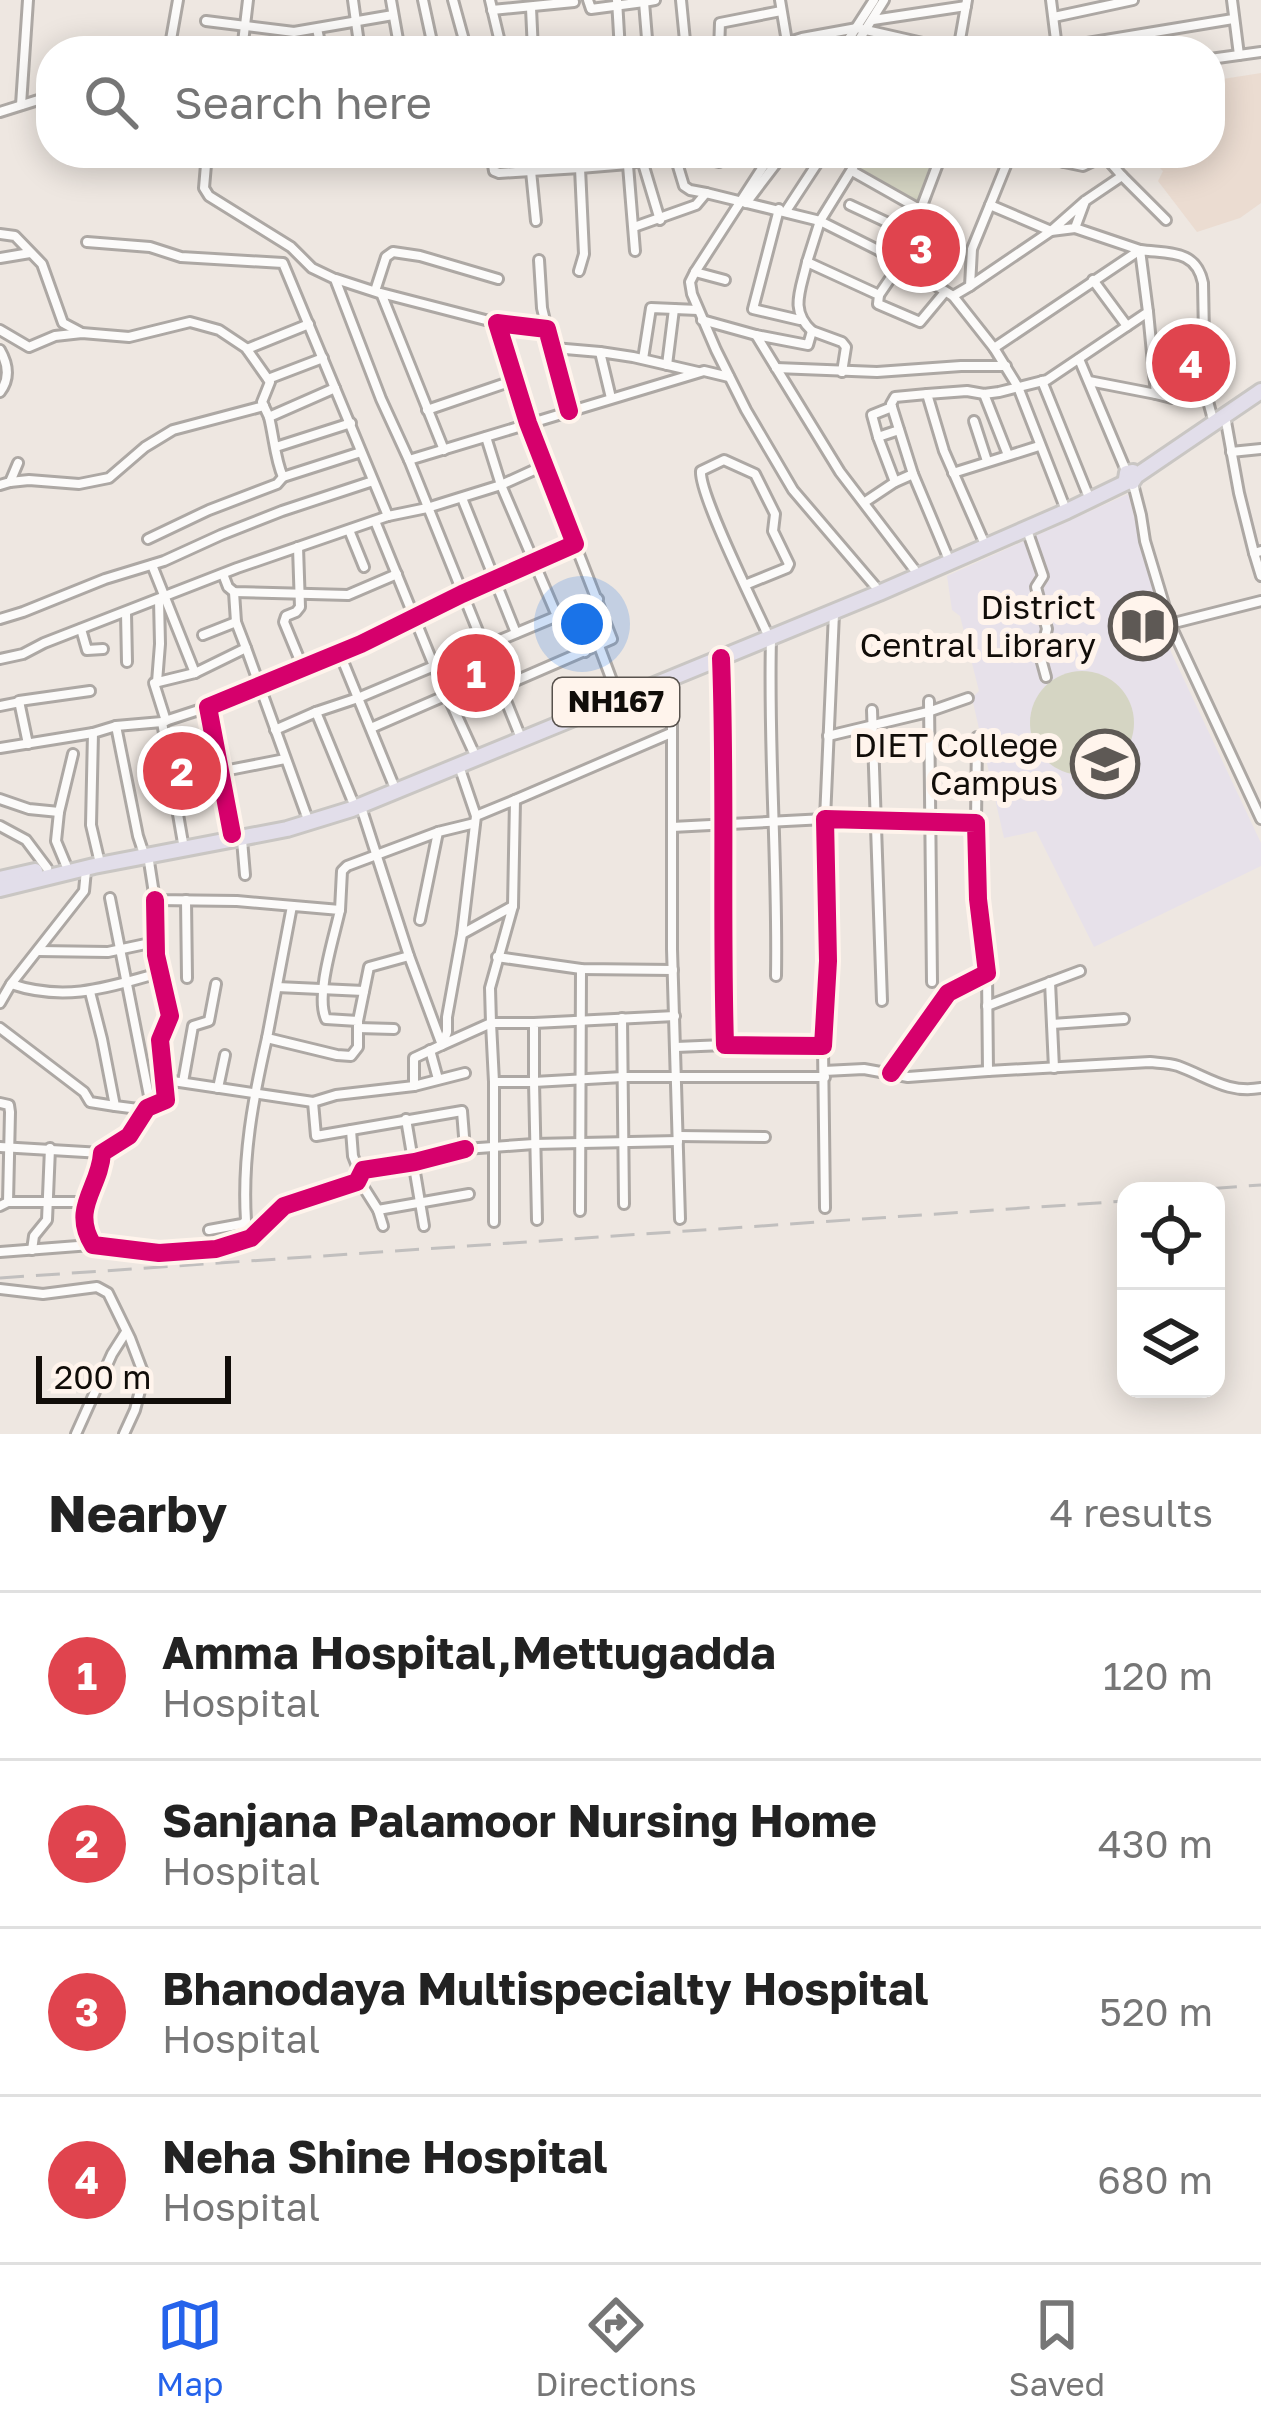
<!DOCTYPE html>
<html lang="en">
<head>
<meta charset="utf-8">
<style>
	body { margin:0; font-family:"Golos Text",sans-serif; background:#f6f6f6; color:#222 }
	.controls { position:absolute; right:36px; bottom:36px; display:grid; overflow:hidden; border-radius:24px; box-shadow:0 6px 30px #0003 }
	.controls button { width:108px; height:108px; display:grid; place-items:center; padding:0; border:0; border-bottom:3px solid #e0e0e0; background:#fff; color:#222; font:60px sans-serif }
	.scale { position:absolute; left:36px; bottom:30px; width:195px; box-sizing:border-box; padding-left:12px; border:6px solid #110d09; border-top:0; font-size:33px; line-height:42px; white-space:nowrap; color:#110d09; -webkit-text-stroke:9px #fff4ec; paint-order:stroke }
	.you { position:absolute; left:582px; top:624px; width:42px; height:42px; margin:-30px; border:9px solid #fff; border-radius:50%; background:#1a73e8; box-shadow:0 0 0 18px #1a73e833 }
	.badge { display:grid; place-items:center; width:78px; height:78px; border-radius:50%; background:#2563eb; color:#fff; font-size:39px; font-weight:700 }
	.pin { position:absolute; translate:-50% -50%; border:6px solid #fff; box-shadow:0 3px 12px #0006 }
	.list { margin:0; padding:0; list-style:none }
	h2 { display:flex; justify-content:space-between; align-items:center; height:156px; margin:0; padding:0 48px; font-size:51px }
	h2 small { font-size:39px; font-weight:400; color:#767676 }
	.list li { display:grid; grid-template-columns:78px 1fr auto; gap:36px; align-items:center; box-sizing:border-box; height:168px; padding:0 48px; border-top:3px solid #e0e0e0 }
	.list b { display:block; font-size:45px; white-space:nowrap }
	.list p { margin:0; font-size:39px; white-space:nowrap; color:#767676 }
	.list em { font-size:39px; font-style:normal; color:#767676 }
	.icon { flex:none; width:66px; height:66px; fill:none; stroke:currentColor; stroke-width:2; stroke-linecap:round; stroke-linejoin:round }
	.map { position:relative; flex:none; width:1261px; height:1434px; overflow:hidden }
	.search { position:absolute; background:#fff; box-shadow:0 6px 30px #0003; left:36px; right:36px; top:36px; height:132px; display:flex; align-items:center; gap:30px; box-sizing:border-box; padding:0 42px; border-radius:48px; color:#767676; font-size:45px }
	.sheet { height:828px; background:#fff }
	nav { display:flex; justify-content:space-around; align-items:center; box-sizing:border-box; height:168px; border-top:3px solid #e0e0e0; background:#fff; font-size:33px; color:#767676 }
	nav a { display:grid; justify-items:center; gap:6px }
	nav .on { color:#2563eb }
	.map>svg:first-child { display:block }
	.built { fill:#ebdcd1 }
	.education { fill:#e7e1ea }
	.green { fill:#d5d5c3 }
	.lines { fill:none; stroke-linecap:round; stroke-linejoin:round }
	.minor-casing { stroke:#ada8a4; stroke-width:14 }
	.highway-casing { stroke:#c9c6c3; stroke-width:20 }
	.minor { stroke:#fcfbfa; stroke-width:8 }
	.highway { stroke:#e2deea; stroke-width:14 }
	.rail { stroke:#c1bfbe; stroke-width:3; stroke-dasharray:24 12; stroke-linecap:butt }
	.cycleway-casing { stroke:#fff4ec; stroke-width:26 }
	.cycleway { stroke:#d6006c; stroke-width:18 }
	.labels { text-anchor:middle; stroke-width:12; stroke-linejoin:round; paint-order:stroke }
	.shield { fill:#fff4ec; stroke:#58524d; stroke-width:3 }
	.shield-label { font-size:30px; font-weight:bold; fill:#110d09 }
	.poi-label { font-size:33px; fill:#110d09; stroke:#fff4ec; text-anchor:end }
</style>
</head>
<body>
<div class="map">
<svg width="1261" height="1434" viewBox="0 0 1261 1434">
	<rect width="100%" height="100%" fill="#eee7e1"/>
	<path class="built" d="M1261,73v130l-21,15 -43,14 -39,-51 5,-10 -7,-7 -8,3 -15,-14h77v-72z"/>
	<path class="education" d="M1128,494l43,158 90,191v23l-167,81 -58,-116 -32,7 -32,-140 7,-7 -19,-75 -8,-6 -5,-34z"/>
	<g class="green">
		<path d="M868,153h69l-18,54 -62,-31z"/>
		<circle cx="1082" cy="723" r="52"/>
	</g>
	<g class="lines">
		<defs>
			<g id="minor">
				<path d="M353,0l7,51"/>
				<path d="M391,0l9,51"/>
				<path d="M423,0l11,51"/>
				<path d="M453,0l14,51"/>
				<path d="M490,0l9,38"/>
				<path d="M588,0l3,9 53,-7"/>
				<path d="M617,0l3,51"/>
				<path d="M681,0l5,51"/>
				<path d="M780,0l7,42"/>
				<path d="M1232,0l7,55"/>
				<path d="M531,8l2,43"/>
				<path d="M492,10l82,-8"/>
				<path d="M1054,17l79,-17"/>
				<path d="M873,20l93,-14"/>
				<path d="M206,21l88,11 99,-17"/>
				<path d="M317,29l5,22"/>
				<path d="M169,51l9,-51"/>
				<path d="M242,51l6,-51"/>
				<path d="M648,51l-4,-49 11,-2"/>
				<path d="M719,51l1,-28 61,-12"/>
				<path d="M760,51l42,-13 55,-10 101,23"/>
				<path d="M806,51l10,-14"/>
				<path d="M841,51l33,-51"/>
				<path d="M852,51l32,-51"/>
				<path d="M958,51l9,-51"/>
				<path d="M1037,51l20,-3 -6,-48"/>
				<path d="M1053,51l4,-3 176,-29"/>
				<path d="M1210,59l51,-7"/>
				<path d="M21,105l7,-105"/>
				<path d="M0,112l51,-16"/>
				<path d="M207,153l-3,35 5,8 82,51 21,21 23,11 46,120 28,61"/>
				<path d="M491,153l3,18 5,2 32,-2 -1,-18"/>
				<path d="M627,153l8,98"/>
				<path d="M674,153l10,33 6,4 16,3"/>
				<path d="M679,153l40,9"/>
				<path d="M772,153l-77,119 -5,10 2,12 24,56 30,60 47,80 82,96"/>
				<path d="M862,153l-42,68 -13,41 72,33 -1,9 42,18 25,-30"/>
				<path d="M1029,153l35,9"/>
				<path d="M1064,153v9l19,4 21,-10"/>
				<path d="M642,160l18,60"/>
				<path d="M852,171l69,39"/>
				<path d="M1122,176l44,44"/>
				<path d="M1085,201l-10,27 -24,3 34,-30 37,-25 -20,-23"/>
				<path d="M746,203l38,-50"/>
				<path d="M850,205l62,29"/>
				<path d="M779,209l-26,100 47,11"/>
				<path d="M786,211l38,-58"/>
				<path d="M536,221l-5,-50 49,-3 -1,-15"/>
				<path d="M634,227l62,-22 10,-12 114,28 58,29 75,46 41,52 24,39 46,118"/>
				<path d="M0,234l15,2 27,28 21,59 17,9"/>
				<path d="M87,242l63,5 31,10 102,6 105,253"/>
				<path d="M0,258l30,-5"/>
				<path d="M539,260l3,48 5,21"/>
				<path d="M807,262c-6,28 -18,48 5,69"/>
				<path d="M579,271l5,-17 -4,-86 48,-4 42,-11"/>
				<path d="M695,272l30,8"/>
				<path d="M336,279l43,14"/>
				<path d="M1093,280l34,46"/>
				<path d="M970,286l81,-55 -61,-26 21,-52"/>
				<path d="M375,291l11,-34 7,-5 27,4 78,23"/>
				<path d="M879,295l21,-31 42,-111"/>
				<path d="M953,296l17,-10 2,-37 18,-44"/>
				<path d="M1148,312l8,82 16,4 33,-8 7,26"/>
				<path d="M702,320l54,15"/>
				<path d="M0,330l29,17 26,-11 27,-3 47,4 61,-15 29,8 27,18 24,34 -8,20 7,15 66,-29"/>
				<path d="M554,348l46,4"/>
				<path d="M994,348l146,-98 -65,-22"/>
				<path d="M247,349l62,-25"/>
				<path d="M0,350c8,14 10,29 0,42"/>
				<path d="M643,359l8,-51 47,2"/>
				<path d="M1079,359l48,114"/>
				<path d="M667,365l7,-56"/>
				<path d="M776,368l101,4 84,-6h45"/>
				<path d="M842,372l4,-25 -4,-5 -30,-11 -4,14 -52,-10 84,137 74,97"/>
				<path d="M268,379l55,-21"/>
				<path d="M1042,381l46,114"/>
				<path d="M1089,381l67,13"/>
				<path d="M927,394l-32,3 -4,7 22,70 34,81"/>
				<path d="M984,394l24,61"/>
				<path d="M611,398l-11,-46 33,5 65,15"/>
				<path d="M427,410l88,-30"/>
				<path d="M1225,416l14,77 15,60"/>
				<path d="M269,417c5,20 6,42 14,60l78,-25"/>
				<path d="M974,421l13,40"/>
				<path d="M899,430l-21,7 17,45 18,-8"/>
				<path d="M486,437l15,48 56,131"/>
				<path d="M878,437l-6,-22 20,-8"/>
				<path d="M276,447l75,-24"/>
				<path d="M444,450l-63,-157 116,30"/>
				<path d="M1231,452l30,-3"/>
				<path d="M953,473l86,-27"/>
				<path d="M10,482l19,-2 50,4 30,-6 36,-31 28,-17 91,-24"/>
				<path d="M1133,484l8,31 4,26 25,83 91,195"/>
				<path d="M0,485l10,-3 8,-19"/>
				<path d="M462,498l54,135"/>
				<path d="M865,502l30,-20"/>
				<path d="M349,530l15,37"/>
				<path d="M1027,530l16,46 -7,11 11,42 -7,26 6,22"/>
				<path d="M148,539l61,-29 68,-26 6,-7"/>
				<path d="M983,540l-39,-89 -17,-57 40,-3 17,3 15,-2 48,-12 101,-68 -8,-62c29,4 56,-1 63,33l2,107"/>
				<path d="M298,547l2,60 -4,5 -10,4 -2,6 19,46"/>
				<path d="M1261,551l-7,2 7,23"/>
				<path d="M152,565l43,108 51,-25 61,169"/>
				<path d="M223,574l5,13 6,5 114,3 49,-21"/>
				<path d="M745,585l42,-17 2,-4 -16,-33 2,-17 -20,-40 -31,-14 -23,11c-2,23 53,133 66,162"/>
				<path d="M234,592l2,30 10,26"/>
				<path d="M568,611l17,41"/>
				<path d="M126,613l1,49"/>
				<path d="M0,619l23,-7 82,-33 59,-18 57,-26 61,-24 91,-30"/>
				<path d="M1170,624l91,-23"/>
				<path d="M81,629l6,21 16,-1"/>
				<path d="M203,635l33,-13"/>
				<path d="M771,639c-3,112 7,224 5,337"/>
				<path d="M599,646l18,48"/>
				<path d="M483,647l115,-48"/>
				<path d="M340,654l54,132"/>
				<path d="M0,659l23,-5 21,-11 193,-75 151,-52 39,-8 74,-23 42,-19"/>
				<path d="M721,659c5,129 0,258 4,386l98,1 5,-85 -3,-142 151,4 2,76 9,74 -39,20 -57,80"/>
				<path d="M434,666l40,87"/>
				<path d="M672,680v269l8,270"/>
				<path d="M157,682l3,-38 -1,-44"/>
				<path d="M499,688l113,-49 -37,-95"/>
				<path d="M929,701l3,281"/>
				<path d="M0,706l20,-4"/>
				<path d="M872,710l10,291"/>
				<path d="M316,712l42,-14 76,-32 -59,-145"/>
				<path d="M166,721l-12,-38 41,-10"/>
				<path d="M162,722l21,121"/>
				<path d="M116,726l46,-4 46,-15"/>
				<path d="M371,728l76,-33"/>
				<path d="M275,730l41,-18 37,90"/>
				<path d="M828,736l100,-24 40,-14"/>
				<path d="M521,738l-112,-278 295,-89 25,6"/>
				<path d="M28,744l-9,-43 71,-10"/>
				<path d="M0,748l93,-15"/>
				<path d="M459,766l17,50"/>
				<path d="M219,772l66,-13"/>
				<path d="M0,799l29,10 30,3"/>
				<path d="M515,800l156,-67"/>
				<path d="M361,807l48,149 33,89 -28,13v28"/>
				<path d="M976,823l1,-86"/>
				<path d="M0,826l26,14 21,28"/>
				<path d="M672,827l153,-8 9,-206"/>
				<path d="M232,834l-24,-127 153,-63 101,-50 113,-50 -47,-121 -31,-100 50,6 22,82"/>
				<path d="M242,840l3,35"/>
				<path d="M148,855l7,45 82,1 103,9c-6,28 -25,85 -14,109l32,2v26l-7,9 -14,-1 -70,-17 25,-132"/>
				<path d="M99,859l-8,-34 2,-92 23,-7 22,110 5,15"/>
				<path d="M66,865l-10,-24 3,-29 14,-58"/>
				<path d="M110,898l41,208"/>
				<path d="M155,900l1,55 14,61 -10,24 6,60 -19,8 -18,28 -27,17c-2,35 -32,55 -9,92l66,8 57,-4 35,-11 33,-32 73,-24 6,-12 52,-8 50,-13"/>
				<path d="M186,900l1,78"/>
				<path d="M513,906l-23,82 1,35 -49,22 5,-13v-15l15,-83z"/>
				<path d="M340,910l2,-39 5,-5 91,-34"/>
				<path d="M420,920l18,-88 37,-9"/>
				<path d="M462,934l14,-118 39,-16 -2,106"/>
				<path d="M38,951l70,1 47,-10"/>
				<path d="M497,957l84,12 92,1"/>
				<path d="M987,974l1,97 162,-9c9,1 20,1 28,4 30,11 50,28 83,22"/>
				<path d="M1050,982l4,86"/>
				<path d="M11,984c54,18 95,4 148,-11"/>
				<path d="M277,987l87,4"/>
				<path d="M90,992l12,47 13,67 31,4"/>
				<path d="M0,1003l11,-19 73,-93 2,-21"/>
				<path d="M987,1006l93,-35"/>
				<path d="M675,1016l-141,7v59l89,-5h202"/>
				<path d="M622,1018l2,186"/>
				<path d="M358,1021l11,-54 40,-11"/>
				<path d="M1052,1024l72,-5"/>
				<path d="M0,1028l84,64 6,10 25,4"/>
				<path d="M358,1028l36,1"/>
				<path d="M823,1046l2,162"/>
				<path d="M676,1047l49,-2"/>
				<path d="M430,1050l8,29"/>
				<path d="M824,1071l40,-2 44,8 80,-6"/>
				<path d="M465,1073l-51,13 -78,9 -23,7 3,34 146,-25 3,38 69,-5 144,-3"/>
				<path d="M166,1080l147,22"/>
				<path d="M183,1082l10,-56 16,-5 7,-37"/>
				<path d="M494,1082l-3,-59h43"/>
				<path d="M218,1088l7,-33"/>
				<path d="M0,1103l9,2 1,7 -2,90 -8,4"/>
				<path d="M406,1119l18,107"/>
				<path d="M351,1130l2,26 7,18"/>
				<path d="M678,1136l87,1"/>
				<path d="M0,1147l102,6"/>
				<path d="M359,1180l19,30 5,16"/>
				<path d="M8,1202h76"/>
				<path d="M378,1210l91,-16"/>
				<path d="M580,1211l1,-242"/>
				<path d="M494,1222v-140h40l3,138"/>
				<path d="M209,1230l33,-6 4,-3c-4,-63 7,-122 21,-183"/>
				<path d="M32,1250l2,-14 13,-16 3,-72"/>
				<path d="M0,1252l91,-7"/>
				<path d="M0,1289l43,5 54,-7 11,6 22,45 14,37 -9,35 -11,24"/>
				<path d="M76,1434l36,-80 14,-22"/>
			</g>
			<g id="highway">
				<path d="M1136,476l-4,6 -6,-3 1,-6 6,-1 3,4 125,-85"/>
				<path d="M0,879l35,-8"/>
				<path d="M0,889l94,-23 193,-37 65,-20 527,-216 188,-82 60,-29"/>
			</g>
		</defs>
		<use href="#minor" class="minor-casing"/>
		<use href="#highway" class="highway-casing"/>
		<use href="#minor" class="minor"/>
		<use href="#highway" class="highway"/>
		<g class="rail">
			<path d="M1177,1191l84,-6"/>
			<path d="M0,1278l1126,-77"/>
		</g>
		<defs>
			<g id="cycleway">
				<path d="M721,658c5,129 0,258 4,387l98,1 5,-85 -3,-142 151,4 2,76 9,74 -39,20 -57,80"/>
				<path d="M232,834l-24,-127 153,-63 101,-50 113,-50 -47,-121 -31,-100 50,6 22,82"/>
				<path d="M155,900l1,55 14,61 -10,24 6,60 -19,8 -18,28 -27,17c-2,35 -32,55 -9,92l66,8 57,-4 35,-11 33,-32 73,-24 6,-12 52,-8 50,-13"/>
			</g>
		</defs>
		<use href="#cycleway" class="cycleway-casing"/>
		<use href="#cycleway" class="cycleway"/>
	</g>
	<defs>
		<symbol id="library-ring" viewBox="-11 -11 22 22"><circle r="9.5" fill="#fff4ec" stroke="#5e5955" stroke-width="1.5"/><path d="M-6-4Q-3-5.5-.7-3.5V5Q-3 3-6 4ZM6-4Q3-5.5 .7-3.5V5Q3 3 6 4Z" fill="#5e5955"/></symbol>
		<symbol id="university-ring" viewBox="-11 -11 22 22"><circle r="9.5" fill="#fff4ec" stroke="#5e5955" stroke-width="1.5"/><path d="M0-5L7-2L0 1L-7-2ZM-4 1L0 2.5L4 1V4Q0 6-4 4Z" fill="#5e5955"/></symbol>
	</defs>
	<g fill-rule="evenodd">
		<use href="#library-ring" x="1105" y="588" width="76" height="76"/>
		<use href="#university-ring" x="1067" y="726" width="76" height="76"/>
	</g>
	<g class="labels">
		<rect class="shield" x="553" y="678" width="126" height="48" rx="9"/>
		<g class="shield-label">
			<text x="616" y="712">NH167</text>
		</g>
		<g class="poi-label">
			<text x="1096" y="619">District<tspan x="1096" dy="38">Central Library</tspan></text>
			<text x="1058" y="757">DIET College<tspan x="1058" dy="38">Campus</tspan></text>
		</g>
	</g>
</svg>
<div class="controls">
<button><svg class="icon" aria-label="locate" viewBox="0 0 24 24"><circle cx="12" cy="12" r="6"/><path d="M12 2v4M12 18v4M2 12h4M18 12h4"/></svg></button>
<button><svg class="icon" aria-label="layers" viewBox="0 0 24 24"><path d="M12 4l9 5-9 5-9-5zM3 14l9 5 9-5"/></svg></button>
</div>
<div class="scale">200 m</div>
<div class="you"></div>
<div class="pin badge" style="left:476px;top:673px;background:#e0444e">1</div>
<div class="pin badge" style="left:182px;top:771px;background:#e0444e">2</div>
<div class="pin badge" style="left:921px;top:248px;background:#e0444e">3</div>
<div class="pin badge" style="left:1191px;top:363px;background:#e0444e">4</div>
<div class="search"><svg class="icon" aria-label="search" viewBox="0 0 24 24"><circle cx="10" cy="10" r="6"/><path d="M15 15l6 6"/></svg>Search here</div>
</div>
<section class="sheet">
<h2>Nearby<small>4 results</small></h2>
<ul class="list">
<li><span class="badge" style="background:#e0444e">1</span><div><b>Amma Hospital,Mettugadda</b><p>Hospital</p></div><em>120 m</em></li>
<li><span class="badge" style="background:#e0444e">2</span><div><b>Sanjana Palamoor Nursing Home</b><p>Hospital</p></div><em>430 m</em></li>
<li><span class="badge" style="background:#e0444e">3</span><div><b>Bhanodaya Multispecialty Hospital</b><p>Hospital</p></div><em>520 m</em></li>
<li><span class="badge" style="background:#e0444e">4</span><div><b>Neha Shine Hospital</b><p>Hospital</p></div><em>680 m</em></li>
</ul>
</section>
<nav>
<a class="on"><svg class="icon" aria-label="map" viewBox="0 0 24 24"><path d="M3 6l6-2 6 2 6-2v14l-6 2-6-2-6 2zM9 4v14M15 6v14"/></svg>Map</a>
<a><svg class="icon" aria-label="directions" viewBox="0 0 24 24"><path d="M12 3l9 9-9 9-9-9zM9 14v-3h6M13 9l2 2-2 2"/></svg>Directions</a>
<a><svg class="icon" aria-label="saved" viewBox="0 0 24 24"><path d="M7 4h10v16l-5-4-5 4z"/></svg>Saved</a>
</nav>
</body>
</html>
